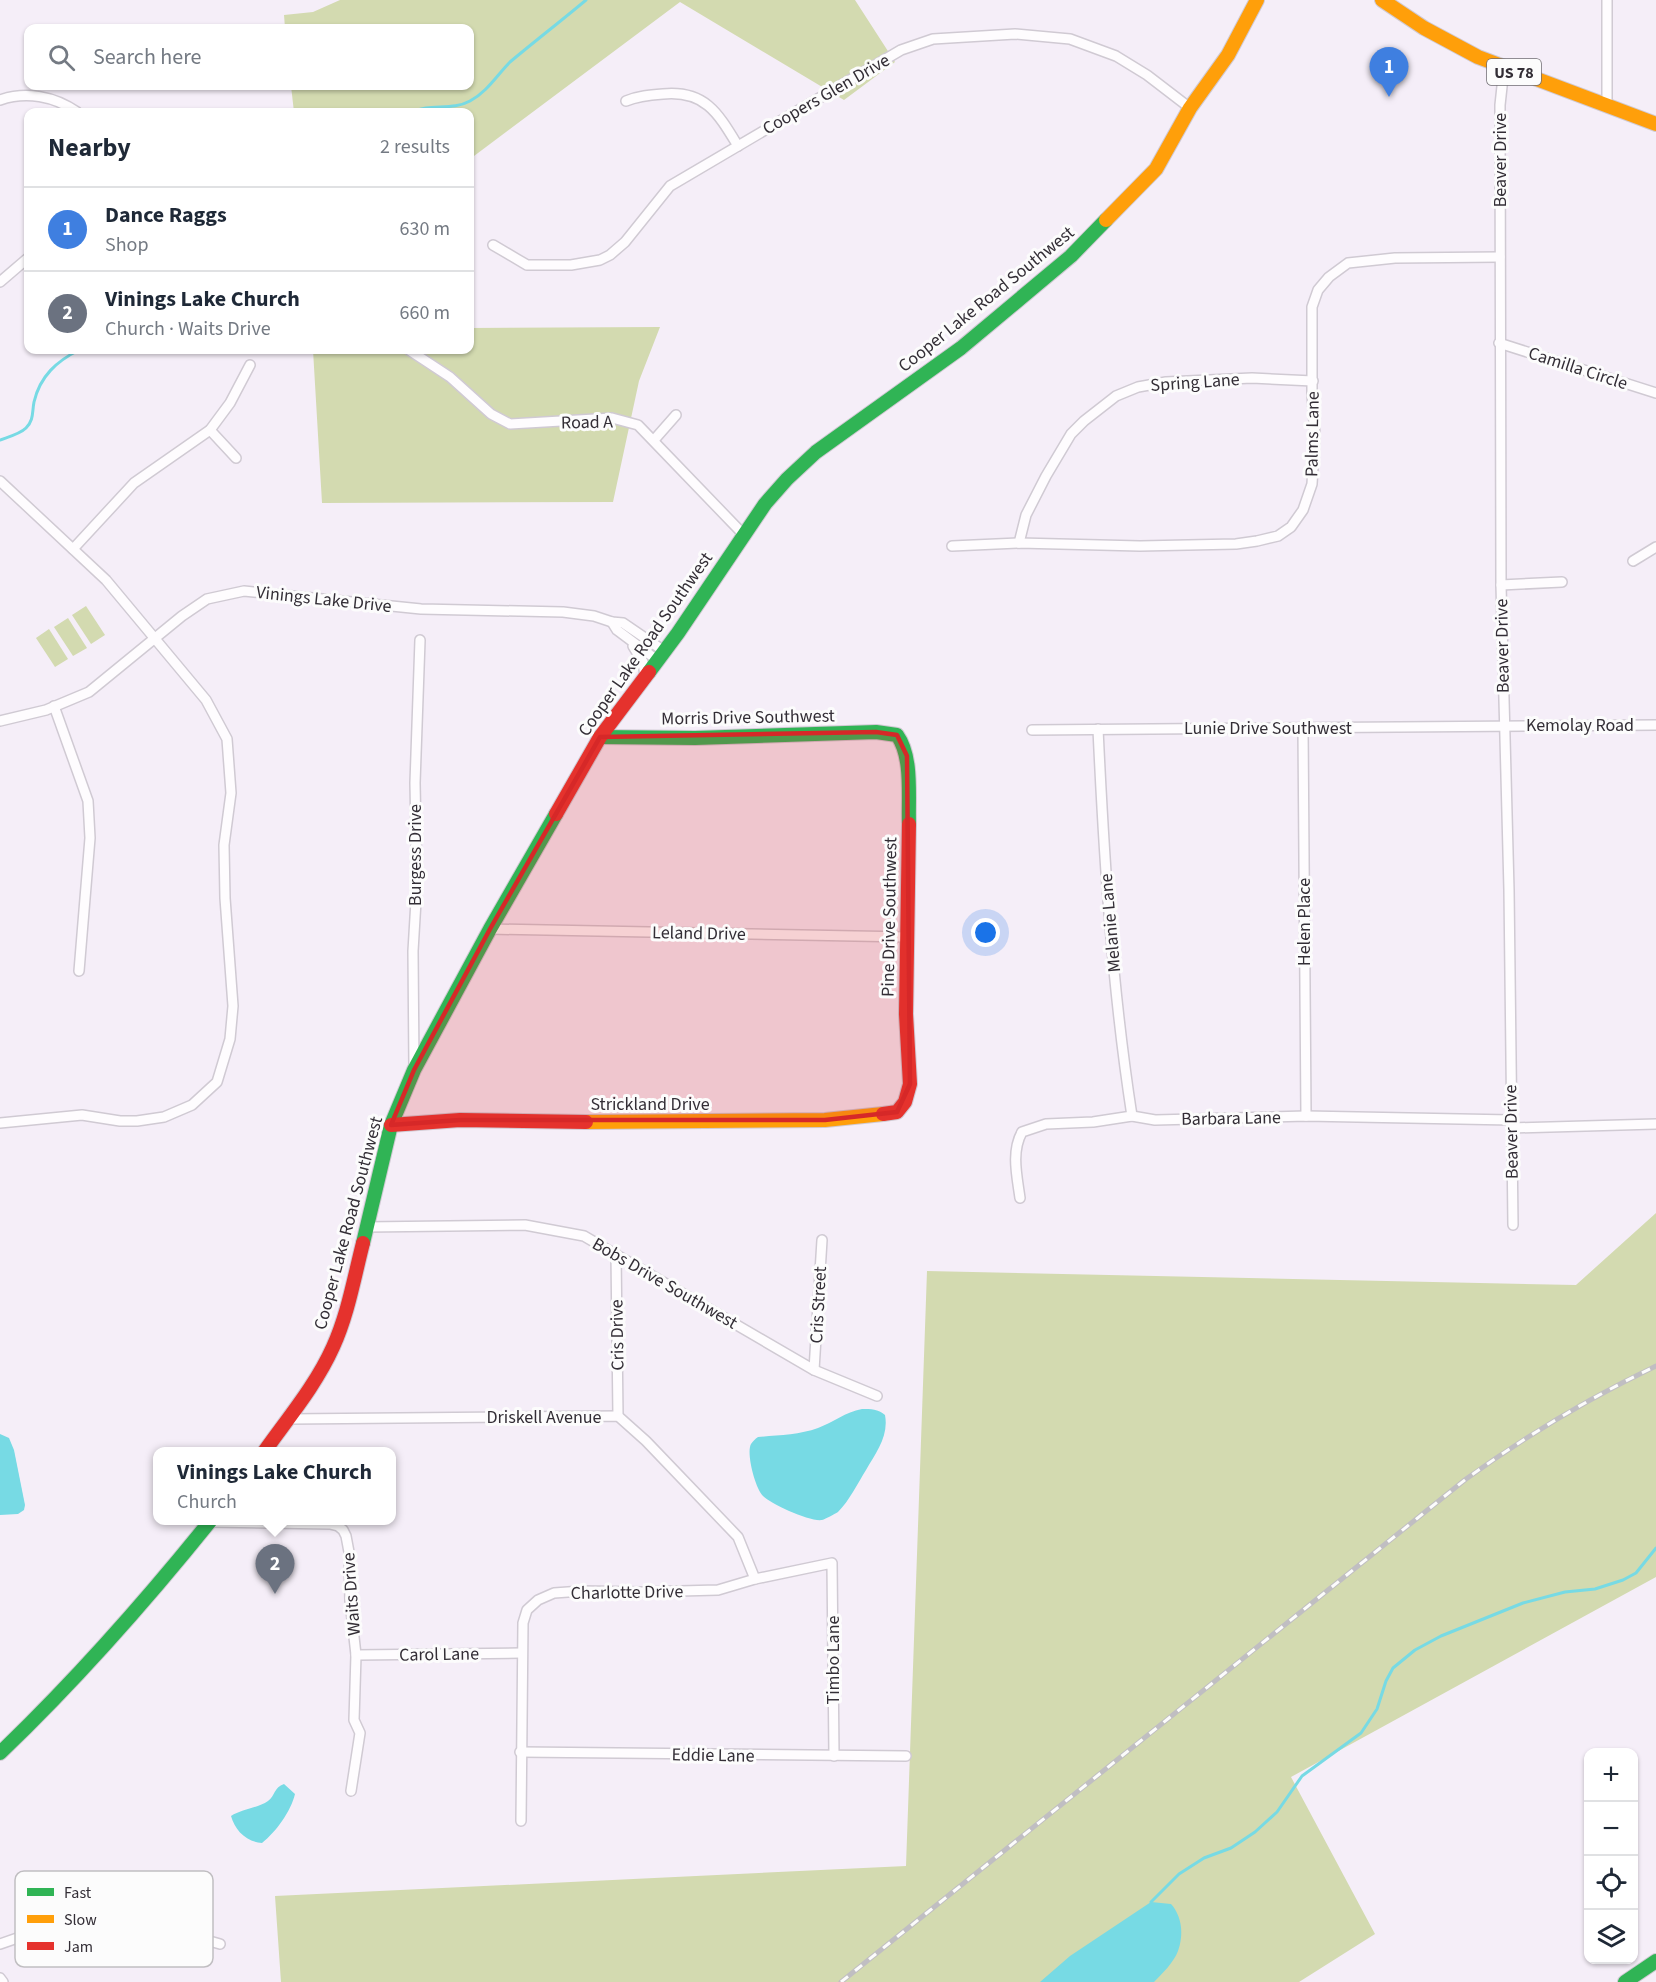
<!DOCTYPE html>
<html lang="en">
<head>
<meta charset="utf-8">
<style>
	body { margin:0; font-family:"Source Sans 3",sans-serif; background:#f2f2f3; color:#1f2937 }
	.controls { position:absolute; right:18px; bottom:18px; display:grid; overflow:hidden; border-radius:12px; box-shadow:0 2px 4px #0004 }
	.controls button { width:54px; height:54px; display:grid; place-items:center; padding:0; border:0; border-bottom:2px solid #e0e1e3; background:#fff; color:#1f2937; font:30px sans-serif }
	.you { position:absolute; left:986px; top:933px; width:21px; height:21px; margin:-15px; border:4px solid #fff; border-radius:50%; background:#1a73e8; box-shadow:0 0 0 9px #1a73e833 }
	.badge { display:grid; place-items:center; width:39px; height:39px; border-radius:50%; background:#77717a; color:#fff; font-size:20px; font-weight:700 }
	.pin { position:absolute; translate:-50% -50px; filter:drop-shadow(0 2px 3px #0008) }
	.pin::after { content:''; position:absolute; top:32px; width:21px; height:18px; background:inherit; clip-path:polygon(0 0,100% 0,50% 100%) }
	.popup { position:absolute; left:153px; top:1447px; width:243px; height:78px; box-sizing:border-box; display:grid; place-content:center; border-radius:12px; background:#fff; filter:drop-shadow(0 2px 4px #0005); font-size:20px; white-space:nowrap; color:#747a83 }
	.popup b { font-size:22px; color:#1f2937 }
	.popup::after { content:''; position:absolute; left:50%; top:100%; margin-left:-12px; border:12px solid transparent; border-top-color:#fff }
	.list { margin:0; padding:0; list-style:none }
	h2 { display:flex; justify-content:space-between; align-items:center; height:78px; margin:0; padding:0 24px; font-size:26px }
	h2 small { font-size:20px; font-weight:400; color:#747a83 }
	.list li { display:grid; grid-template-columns:39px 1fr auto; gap:18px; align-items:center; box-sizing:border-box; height:84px; padding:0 24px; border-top:2px solid #e0e1e3 }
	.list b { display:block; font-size:22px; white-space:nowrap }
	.list p { margin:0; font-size:20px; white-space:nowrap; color:#747a83 }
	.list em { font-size:20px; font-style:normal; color:#747a83 }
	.icon { flex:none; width:33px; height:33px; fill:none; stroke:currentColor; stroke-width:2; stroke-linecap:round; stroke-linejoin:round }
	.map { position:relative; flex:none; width:1656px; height:1982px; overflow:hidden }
	.search { position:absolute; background:#fff; box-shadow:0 2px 4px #0004; left:24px; top:24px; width:450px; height:66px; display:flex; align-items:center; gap:15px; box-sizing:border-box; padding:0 21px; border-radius:12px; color:#747a83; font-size:22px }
	.panel { position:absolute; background:#fff; box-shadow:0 2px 4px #0004; left:24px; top:108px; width:450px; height:246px; border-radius:12px }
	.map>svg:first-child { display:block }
	.green { fill:#d3dab0 }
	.water { fill:#77dae4 }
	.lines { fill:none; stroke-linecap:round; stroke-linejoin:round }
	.stream { stroke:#77dae4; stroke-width:3 }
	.street-casing { stroke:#d0cad3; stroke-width:12 }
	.fast-casing { stroke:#d0cad3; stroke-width:16 }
	.slow-casing { stroke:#d0cad3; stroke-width:16 }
	.jam-casing { stroke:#d0cad3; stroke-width:16 }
	.street { stroke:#fefcfe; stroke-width:9 }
	.fast { stroke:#30b455; stroke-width:14 }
	.slow { stroke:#ff9f0a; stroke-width:14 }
	.jam { stroke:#e5322d; stroke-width:14 }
	.rail-casing { stroke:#c0bec2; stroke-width:5 }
	.rail { stroke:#fcfcfc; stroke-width:3; stroke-dasharray:9; stroke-linecap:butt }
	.marked { fill:#d62828; fill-opacity:0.2; stroke:#d62828; stroke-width:4.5; stroke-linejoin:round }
	.labels { text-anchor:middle; stroke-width:6; stroke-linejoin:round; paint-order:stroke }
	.shield { fill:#fcfcfc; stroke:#6f6c71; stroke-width:1.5 }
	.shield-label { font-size:16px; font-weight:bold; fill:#332e36 }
	.street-label { font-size:18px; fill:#332e36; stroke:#fcfcfc }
	.key { fill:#fcfcfc; stroke:#c0bec1; stroke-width:1.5 }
	.key-label { font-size:16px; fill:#332e36 }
</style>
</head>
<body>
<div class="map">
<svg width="1656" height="1982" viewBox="0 0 1656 1982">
	<rect width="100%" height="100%" fill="#f5eef8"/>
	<g class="green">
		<path d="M340,0h515l40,62 -51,38 -164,-98 -210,157v-47h-176l-3,-26h179v-58h-185l-1,-13 29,-3z"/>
		<path d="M660,327l-21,54 -26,121 -291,1 -9,-153h157v-22z"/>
		<path d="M86,606l19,29 -14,9 -19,-29z"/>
		<path d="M68,618l19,30 -14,8 -19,-29z"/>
		<path d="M49,629l19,30 -13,8 -19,-29z"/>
		<path d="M1656,1213v364l-365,200 84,157 -76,48h-1018l-6,-86 631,-30 21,-595 649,14z"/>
	</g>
	<g class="water">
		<path d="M862,1409c9,0 16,0 23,6 4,21 -9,38 -19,55 -8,13 -17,31 -28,42 -4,2 -12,7 -16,8 -12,2 -51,-16 -59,-24 -8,-8 -17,-43 -12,-52 2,-3 4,-5 7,-7 20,-2 41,-2 60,-9 16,-6 27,-16 44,-19z"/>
		<path d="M0,1434l9,4 5,12 11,55 -1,5 -6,4 -18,1z"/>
		<path d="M284,1784l11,10c-4,17 -19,38 -33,49 -16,-1 -27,-13 -31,-27 11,-7 27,-8 37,-15 7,-5 6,-14 16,-17z"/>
		<path d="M1151,1902l20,2c11,12 13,31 7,47 -4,11 -16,23 -24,31h-114l30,-26z"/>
	</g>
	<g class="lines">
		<g class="stream">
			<path d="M412,112c18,-9 40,-1 58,-11 17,-9 27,-26 40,-39 25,-21 51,-41 76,-62"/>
			<path d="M0,440c8,-3 20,-6 26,-12 8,-8 6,-16 8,-26 6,-26 23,-41 45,-52"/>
			<path d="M1151,1902l28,-28 25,-16 27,-10 24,-16 22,-20 25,-36 59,-43 16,-24 9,-28 7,-13 22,-18 26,-14 82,-33 42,-11 30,-3 28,-9 13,-7 20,-25"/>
		</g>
		<defs>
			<g id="street">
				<path d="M1607,0v106"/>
				<path d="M1504,68l-4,37 1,480 8,305 4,335"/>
				<path d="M0,100c26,-9 54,-4 77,12"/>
				<path d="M626,101c12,-5 24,-6 37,-7 42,-4 55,19 75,52"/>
				<path d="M493,245l34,20h44l29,-5 10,-5 15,-13 45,-56 231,-136 32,-11 82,-5 55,5 46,17 31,19 43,33"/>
				<path d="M0,282l28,-24"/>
				<path d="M1499,343l157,50"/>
				<path d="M409,350l41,27 41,37 19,10 102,-6 26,7 106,110"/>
				<path d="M210,430l26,28"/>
				<path d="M654,440l22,-25"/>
				<path d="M0,481l106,99 100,120 21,39 4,54 -7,52 1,53 8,108 -3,33 -13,43 -25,23 -28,12 -27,4h-17l-38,-6 -82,8"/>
				<path d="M1019,543l7,-28 20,-39 25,-42 13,-13 32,-25 22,-9 28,-5 86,-4 61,3"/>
				<path d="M952,546l67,-3 121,3 96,-2 21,-3 21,-5 13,-9 12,-17 9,-26 3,-49 -3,-41v-87l6,-17 11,-13 19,-14 47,-5 105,-1"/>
				<path d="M73,549l61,-66 76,-53 20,-27 20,-38"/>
				<path d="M1633,561l23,-14"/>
				<path d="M1501,585l61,-3"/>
				<path d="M612,622l5,8 40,30"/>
				<path d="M633,646l10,16 2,14"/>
				<path d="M54,706l34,95 2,37 -11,133"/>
				<path d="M0,721l46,-11 43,-18 93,-76 25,-17 37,-8 177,18 142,3 31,4 18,6 11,1 41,28"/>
				<path d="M1303,728l3,388"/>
				<path d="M1098,729c6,129 14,258 34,387"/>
				<path d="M1032,730l624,-5"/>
				<path d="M490,929l418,8"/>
				<path d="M414,1068l-1,-117 4,-67 -2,-101 5,-143"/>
				<path d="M1511,1128l145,-4"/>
				<path d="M1020,1198c-3,-22 -9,-46 2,-66l24,-8 47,-2 39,-6 23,4 151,-4 205,4"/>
				<path d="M366,1227l159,-2 59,11 230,134 63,26"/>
				<path d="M616,1254l2,162"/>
				<path d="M814,1370l8,-130"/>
				<path d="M289,1419l329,-3 28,25 92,96 17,42"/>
				<path d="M210,1522l120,2 8,2 5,4 3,6 3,16 1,49 6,54 -2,65 6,13 -9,58"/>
				<path d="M356,1655l165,-2"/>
				<path d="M520,1752l386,4"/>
				<path d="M521,1821l2,-198 4,-13 11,-10 16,-7 28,-2 60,1 76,-2 37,-11 77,-16 2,193"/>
				<path d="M0,1944l26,-9 159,-1 35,10"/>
				<path d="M0,1978l3,4"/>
			</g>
			<g id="fast">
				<path d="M649,672l29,-39 87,-129 22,-25 29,-27 145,-104 110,-92 35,-36"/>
				<path d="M600,737l95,1 181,-6 21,3c16,22 11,62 12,89"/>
				<path d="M363,1243l28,-118 23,-55 76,-141 66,-115"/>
				<path d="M0,1753c76,-73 145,-151 211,-233"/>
				<path d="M1625,1982l31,-21"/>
			</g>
			<g id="slow">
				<path d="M1382,0l42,28 54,29 178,67"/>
				<path d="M1106,220l50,-51 34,-61 38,-53 29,-55"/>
				<path d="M586,1122l239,-2 58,-6"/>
			</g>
			<g id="jam">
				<path d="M556,814l44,-77 49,-65"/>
				<path d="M883,1114l14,-2 8,-10 5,-18 -4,-70 3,-190"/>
				<path d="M391,1125l69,-5 126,2"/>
				<path d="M264,1452c24,-34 52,-67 69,-105 15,-33 21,-69 30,-104"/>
			</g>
		</defs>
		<use href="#street" class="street-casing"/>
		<use href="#fast" class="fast-casing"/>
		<use href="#slow" class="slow-casing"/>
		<use href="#jam" class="jam-casing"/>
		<use href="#street" class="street"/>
		<use href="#fast" class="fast"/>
		<use href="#slow" class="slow"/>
		<use href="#jam" class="jam"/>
		<defs>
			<path id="rail" d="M841,1982l625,-503c60,-43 123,-81 190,-113"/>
		</defs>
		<use href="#rail" class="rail-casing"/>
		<use href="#rail" class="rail"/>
	</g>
	<path class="marked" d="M876,732l21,3 10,21 3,328 -13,28 -72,8h-365l-69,5 23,-55 76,-141 110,-192z"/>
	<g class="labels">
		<rect class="shield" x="1487" y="59" width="54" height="26" rx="4.5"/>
		<g class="shield-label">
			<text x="1514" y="78">US 78</text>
		</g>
		<g class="street-label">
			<text transform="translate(826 94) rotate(-30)" y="6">Coopers Glen Drive</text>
			<text transform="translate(1500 160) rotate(-90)" y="6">Beaver Drive</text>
			<text transform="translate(986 299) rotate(-39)" y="6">Cooper Lake Road Southwest</text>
			<text transform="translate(1578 368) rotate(18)" y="6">Camilla Circle</text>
			<text transform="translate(1195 382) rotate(-4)" y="6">Spring Lane</text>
			<text transform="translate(587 422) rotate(-1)" y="6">Road A</text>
			<text transform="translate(1312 434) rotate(-89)" y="6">Palms Lane</text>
			<text transform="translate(324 599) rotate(6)" y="6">Vinings Lake Drive</text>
			<text transform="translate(645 644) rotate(-55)" y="6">Cooper Lake Road Southwest</text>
			<text transform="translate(1502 646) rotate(-91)" y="6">Beaver Drive</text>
			<text transform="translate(748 717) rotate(-1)" y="6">Morris Drive Southwest</text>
			<text x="1580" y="731">Kemolay Road</text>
			<text x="1268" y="734">Lunie Drive Southwest</text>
			<text transform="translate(415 855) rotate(-90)" y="6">Burgess Drive</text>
			<text transform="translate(889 917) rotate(-89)" y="6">Pine Drive Southwest</text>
			<text transform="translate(1304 922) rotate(-90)" y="6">Helen Place</text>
			<text transform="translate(1110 923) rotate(-95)" y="6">Melanie Lane</text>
			<text transform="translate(699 933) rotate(1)" y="6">Leland Drive</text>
			<text x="650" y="1110">Strickland Drive</text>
			<text transform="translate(1231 1118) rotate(-1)" y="6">Barbara Lane</text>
			<text transform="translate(1511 1132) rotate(-91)" y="6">Beaver Drive</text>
			<text transform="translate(348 1223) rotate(-75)" y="6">Cooper Lake Road Southwest</text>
			<text transform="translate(665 1283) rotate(30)" y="6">Bobs Drive Southwest</text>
			<text transform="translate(818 1305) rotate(-87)" y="6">Cris Street</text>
			<text transform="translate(617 1335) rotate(-91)" y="6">Cris Drive</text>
			<text x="544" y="1423">Driskell Avenue</text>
			<text transform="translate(627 1592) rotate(-1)" y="6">Charlotte Drive</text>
			<text transform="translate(351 1594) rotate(-94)" y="6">Waits Drive</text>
			<text transform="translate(439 1654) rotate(-1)" y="6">Carol Lane</text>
			<text transform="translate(833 1660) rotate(-90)" y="6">Timbo Lane</text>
			<text transform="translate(713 1755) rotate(1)" y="6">Eddie Lane</text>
		</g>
	</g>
	<rect x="15" y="1871" width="198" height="96" rx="9" class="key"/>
	<rect x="27" y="1888" width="27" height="8" fill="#30b455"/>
	<rect x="27" y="1915" width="27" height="8" fill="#ff9f0a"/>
	<rect x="27" y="1942" width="27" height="8" fill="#e5322d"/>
	<g class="key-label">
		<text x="64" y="1898">Fast</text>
		<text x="64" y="1925">Slow</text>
		<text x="64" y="1952">Jam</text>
	</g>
</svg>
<div class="controls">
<button>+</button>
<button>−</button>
<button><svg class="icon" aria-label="locate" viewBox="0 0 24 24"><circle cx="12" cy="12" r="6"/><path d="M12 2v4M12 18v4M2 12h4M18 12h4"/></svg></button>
<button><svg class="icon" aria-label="layers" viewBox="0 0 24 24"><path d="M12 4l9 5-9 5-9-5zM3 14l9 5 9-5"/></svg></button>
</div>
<div class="you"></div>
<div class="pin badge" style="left:1389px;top:97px;background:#3f7fe0">1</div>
<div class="pin badge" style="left:275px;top:1594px;background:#6b7280">2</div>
<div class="popup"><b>Vinings Lake Church</b>Church</div>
<div class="search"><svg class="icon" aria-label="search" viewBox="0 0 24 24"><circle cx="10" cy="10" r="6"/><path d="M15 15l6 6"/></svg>Search here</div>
<section class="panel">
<h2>Nearby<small>2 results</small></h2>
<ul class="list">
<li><span class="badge" style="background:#3f7fe0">1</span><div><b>Dance Raggs</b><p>Shop</p></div><em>630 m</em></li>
<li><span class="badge" style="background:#6b7280">2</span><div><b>Vinings Lake Church</b><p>Church · Waits Drive</p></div><em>660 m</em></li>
</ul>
</section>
</div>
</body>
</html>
